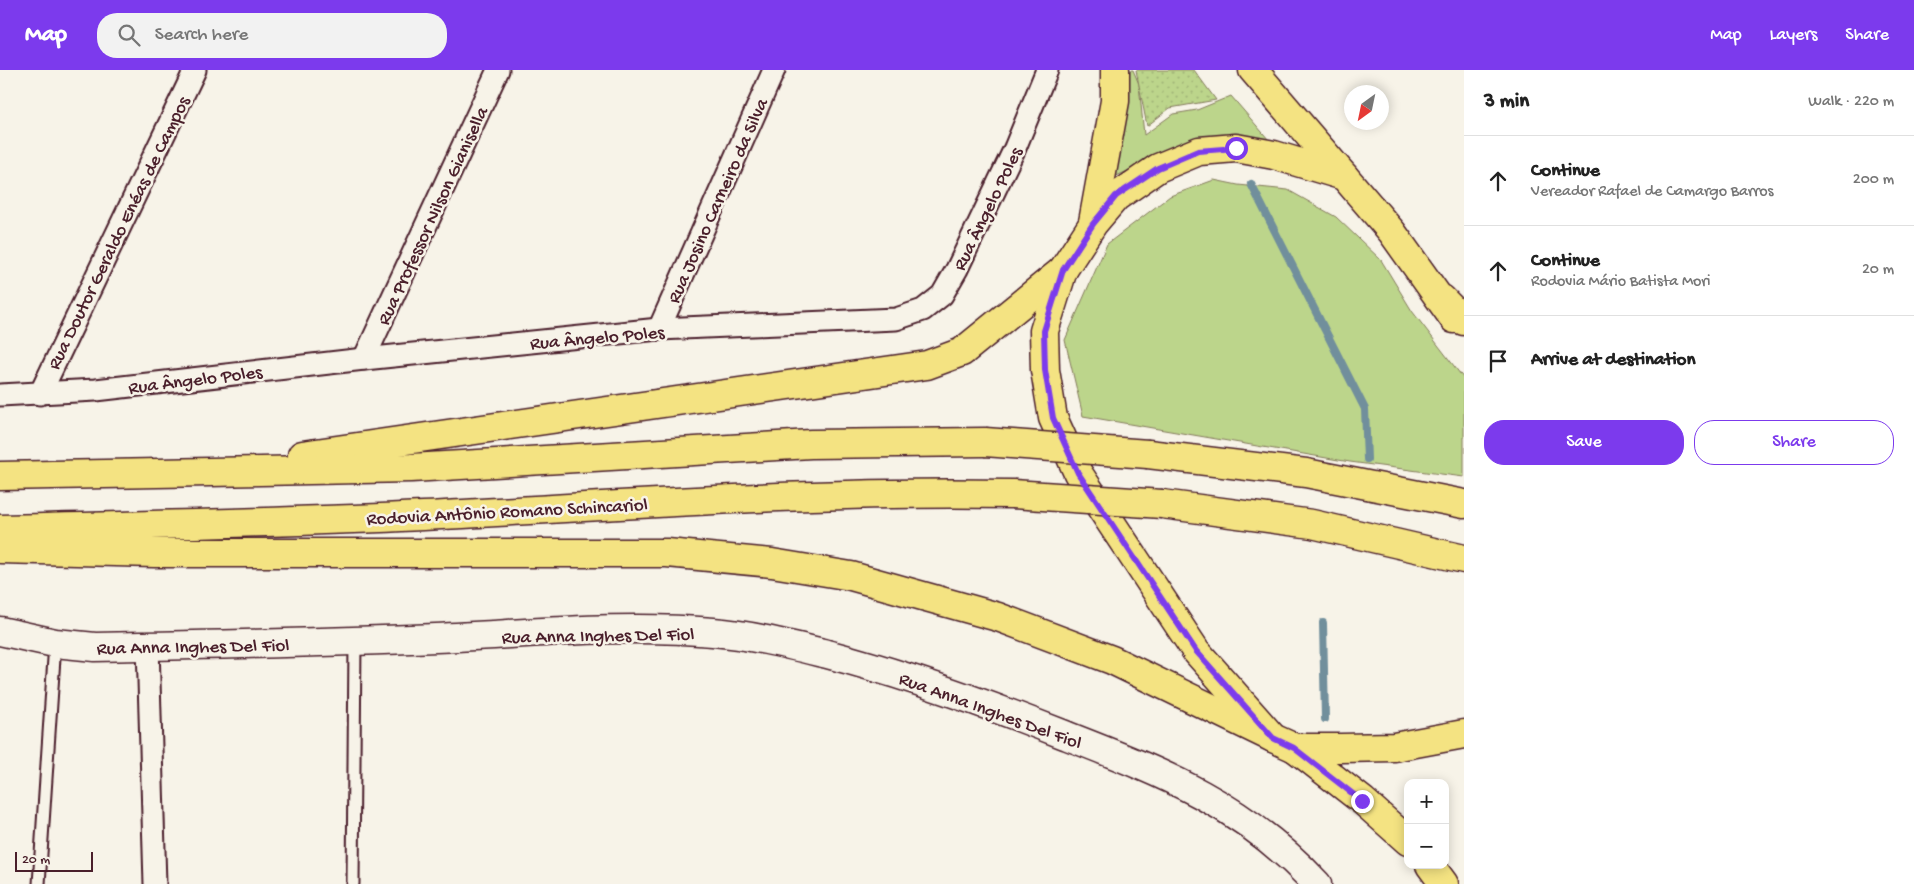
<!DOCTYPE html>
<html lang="en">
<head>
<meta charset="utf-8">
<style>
	body { margin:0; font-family:"Gochi Hand",sans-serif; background:#f2f2f2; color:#222 }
	.controls { position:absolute; right:15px; bottom:15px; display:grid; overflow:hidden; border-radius:10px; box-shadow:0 2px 12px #0003 }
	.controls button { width:45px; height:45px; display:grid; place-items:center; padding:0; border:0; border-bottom:1px solid #e0e0e0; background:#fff; color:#222; font:25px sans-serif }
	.compass { position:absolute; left:1344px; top:15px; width:45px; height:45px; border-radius:50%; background:#fff; box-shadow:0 2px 12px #0003; rotate:213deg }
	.scale { position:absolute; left:15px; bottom:12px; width:78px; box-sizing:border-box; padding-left:5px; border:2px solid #4a1f2b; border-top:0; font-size:14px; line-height:18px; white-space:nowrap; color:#4a1f2b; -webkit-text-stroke:4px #f7f3e8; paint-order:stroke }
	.stop { position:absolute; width:15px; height:15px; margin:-11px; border:4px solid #7c3aed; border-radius:50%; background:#fff }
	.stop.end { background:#7c3aed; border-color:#fff; box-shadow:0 1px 5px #0008 }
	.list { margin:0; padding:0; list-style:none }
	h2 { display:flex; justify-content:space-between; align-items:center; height:65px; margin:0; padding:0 20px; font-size:21px }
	h2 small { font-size:16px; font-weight:400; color:#767676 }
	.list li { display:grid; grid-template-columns:32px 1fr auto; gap:15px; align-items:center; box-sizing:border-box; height:90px; padding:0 20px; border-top:1px solid #e0e0e0 }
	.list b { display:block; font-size:19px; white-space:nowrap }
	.list p { margin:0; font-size:16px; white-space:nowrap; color:#767676 }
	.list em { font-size:16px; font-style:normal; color:#767676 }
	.actions { display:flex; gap:10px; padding:15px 20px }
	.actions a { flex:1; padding:11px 0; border:1px solid #7c3aed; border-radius:20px; text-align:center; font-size:18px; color:#7c3aed }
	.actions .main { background:#7c3aed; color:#fff }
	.icon { flex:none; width:28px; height:28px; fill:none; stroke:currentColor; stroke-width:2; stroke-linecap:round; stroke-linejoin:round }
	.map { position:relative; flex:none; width:1464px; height:814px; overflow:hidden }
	header { display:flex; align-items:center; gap:30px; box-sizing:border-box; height:70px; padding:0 25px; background:#7c3aed; color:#fff }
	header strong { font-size:24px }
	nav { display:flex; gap:28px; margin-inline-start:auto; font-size:18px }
	.search { width:350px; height:45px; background:#f2f2f2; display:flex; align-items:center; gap:12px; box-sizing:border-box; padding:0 18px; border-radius:20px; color:#767676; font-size:19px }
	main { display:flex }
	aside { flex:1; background:#fff }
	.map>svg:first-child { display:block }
	.green { fill:#bcd58b; stroke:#837a5b }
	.garden { fill:url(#garden-dots); stroke:#837a5b }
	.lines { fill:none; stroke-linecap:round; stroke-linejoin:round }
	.stream { stroke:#718f9c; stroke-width:8 }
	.service-casing { stroke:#4a1f2b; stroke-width:15 }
	.minor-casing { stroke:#4a1f2b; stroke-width:25 }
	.tertiary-casing { stroke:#4a1f2b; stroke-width:31 }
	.primary-casing { stroke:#4a1f2b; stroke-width:31 }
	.motorway-casing { stroke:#4a1f2b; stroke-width:31 }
	.service { stroke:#f7f3e8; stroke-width:11 }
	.minor { stroke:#f7f3e8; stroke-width:21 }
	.tertiary { stroke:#f7f3e8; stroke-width:28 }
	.primary { stroke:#f4e382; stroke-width:28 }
	.motorway { stroke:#f4e382; stroke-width:28 }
	.motorway-bridge-casing { stroke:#4a1f2b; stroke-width:31; stroke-linecap:butt }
	.motorway-bridge { stroke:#f4e382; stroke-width:28 }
	.route { stroke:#7c3aed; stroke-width:6 }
	.labels { text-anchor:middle; stroke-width:5; stroke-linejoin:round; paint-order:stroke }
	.street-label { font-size:19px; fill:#4a1f2b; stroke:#f7f3e8 }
</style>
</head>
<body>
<header>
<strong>Map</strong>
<div class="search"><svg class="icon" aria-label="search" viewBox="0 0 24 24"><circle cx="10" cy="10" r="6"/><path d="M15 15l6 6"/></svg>Search here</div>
<nav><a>Map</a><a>Layers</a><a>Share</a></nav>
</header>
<main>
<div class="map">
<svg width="1464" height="814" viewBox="0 0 1464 814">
	<defs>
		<pattern id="garden-dots" width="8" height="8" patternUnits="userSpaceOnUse" patternTransform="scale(1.25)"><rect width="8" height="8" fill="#bcd58b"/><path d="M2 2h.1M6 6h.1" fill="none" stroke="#a3b678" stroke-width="1.8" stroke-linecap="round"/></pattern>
	</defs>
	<rect width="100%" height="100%" fill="#f7f3e8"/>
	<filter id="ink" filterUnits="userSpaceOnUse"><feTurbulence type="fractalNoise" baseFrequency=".02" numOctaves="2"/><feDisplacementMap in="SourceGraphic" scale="10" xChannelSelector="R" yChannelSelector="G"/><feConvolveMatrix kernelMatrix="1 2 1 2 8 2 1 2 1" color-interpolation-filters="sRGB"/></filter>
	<g filter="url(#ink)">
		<g class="green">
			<path d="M1124,0h9l6,14 5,51 29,-21 24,-4 34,-14 38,44 -42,-6 -40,11 -73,32z"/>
			<path d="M1214,110l24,5 50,5 48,27 45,43 31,51 52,68v98l-114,-15 -267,-46 -18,-76 42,-96 63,-48z"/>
		</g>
		<path class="garden" d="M1136,0h58l22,30 -46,8 -23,18z"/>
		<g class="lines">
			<g class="stream">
				<path d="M1251,114l114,225 2,50"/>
				<path d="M1323,553l2,96"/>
			</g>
			<defs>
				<g id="service">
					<path d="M39,814l16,-241"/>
					<path d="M353,814l2,-242"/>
				</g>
				<g id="minor">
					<path d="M659,259l115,-259"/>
					<path d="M364,289l134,-289"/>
					<path d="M40,324l155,-324"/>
					<path d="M0,325l96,-5 268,-31 295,-30 237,-10 27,-9 19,-15 15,-26 58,-121 32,-78"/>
					<path d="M148,576l7,238"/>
				</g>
				<path id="tertiary" d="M0,561l55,12 40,4c114,-2 227,-4 341,-9 92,-4 185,-14 277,-6 38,3 77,13 114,22 81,21 160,50 238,81 100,39 176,68 252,149"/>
				<g id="primary">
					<path d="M1253,0l91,106"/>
					<path d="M1093,152l22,-121v-31"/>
					<path d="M1454,249l-62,-87 -48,-56 -70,-21 -38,-7 -37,3 -41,17 -42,29 -23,27 -30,46 -19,61 1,39 8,48 25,55 118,178 77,87 22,10h46l53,-1 70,-13"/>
					<path d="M1295,678l68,53 45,40"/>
					<path d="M1430,795l14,19"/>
				</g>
				<g id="motorway">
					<path d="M1442,229l22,22"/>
					<path d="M1148,384l158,19 158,31"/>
					<path d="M302,385l625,-90 35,-13 101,-82"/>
					<path d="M0,406l411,-8 400,-24 174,-2"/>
					<path d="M1162,434l150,20 152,35"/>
					<path d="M0,459c141,-4 282,-6 423,-13 197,-10 393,-26 590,-22"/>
					<path d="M0,479l154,4h513l105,10 79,13 147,41 114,43 161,78"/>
				</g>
			</defs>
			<use href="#service" class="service-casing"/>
			<use href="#minor" class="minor-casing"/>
			<use href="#tertiary" class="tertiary-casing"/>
			<use href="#primary" class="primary-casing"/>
			<use href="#motorway" class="motorway-casing"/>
			<use href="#service" class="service"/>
			<use href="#minor" class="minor"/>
			<use href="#tertiary" class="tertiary"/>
			<use href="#primary" class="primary"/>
			<use href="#motorway" class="motorway"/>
			<defs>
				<g id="motorway-bridge">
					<path d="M985,372l163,12"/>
					<path d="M1013,424l149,10"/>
				</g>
			</defs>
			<use href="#motorway-bridge" class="motorway-bridge-casing"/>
			<use href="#motorway-bridge" class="motorway-bridge"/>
		</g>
	</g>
	<g class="lines" filter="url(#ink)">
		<path class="route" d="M1236,78l-38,3 -40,17 -42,28 -23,28 -30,46 -19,61 1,39 8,48 25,55 118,178 77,87 21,10 68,53"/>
	</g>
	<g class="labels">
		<g class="street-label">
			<text transform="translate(716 130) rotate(-66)" y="7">Rua Josino Carneiro da Silva</text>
			<text transform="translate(986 138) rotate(-64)" y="7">Rua Ângelo Poles</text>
			<text transform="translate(431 145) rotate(-65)" y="7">Rua Professor Nilson Gianisella</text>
			<text transform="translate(117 162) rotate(-64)" y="7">Rua Doutor Geraldo Enéas de Campos</text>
			<text transform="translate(597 266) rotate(-5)" y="7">Rua Ângelo Poles</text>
			<text transform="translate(195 308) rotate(-7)" y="7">Rua Ângelo Poles</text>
			<text transform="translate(507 440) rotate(-3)" y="7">Rodovia Antônio Romano Schincariol</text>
			<text transform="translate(598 564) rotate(-1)" y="7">Rua Anna Inghes Del Fiol</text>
			<text transform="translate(193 575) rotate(-1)" y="7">Rua Anna Inghes Del Fiol</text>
			<text transform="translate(991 639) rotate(20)" y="7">Rua Anna Inghes Del Fiol</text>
		</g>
	</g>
</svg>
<div class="controls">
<button>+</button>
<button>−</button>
</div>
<svg class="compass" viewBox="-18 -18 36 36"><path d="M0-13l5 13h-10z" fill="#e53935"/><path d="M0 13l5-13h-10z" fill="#767676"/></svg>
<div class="scale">20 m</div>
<div class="stop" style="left:1236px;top:78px"></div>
<div class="stop end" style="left:1362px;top:731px"></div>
</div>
<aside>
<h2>3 min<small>Walk · 220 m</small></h2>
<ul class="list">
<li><svg class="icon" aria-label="ahead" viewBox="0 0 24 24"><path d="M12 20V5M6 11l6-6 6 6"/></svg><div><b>Continue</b><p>Vereador Rafael de Camargo Barros</p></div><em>200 m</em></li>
<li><svg class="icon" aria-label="ahead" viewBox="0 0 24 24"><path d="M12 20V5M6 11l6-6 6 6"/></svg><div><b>Continue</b><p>Rodovia Mário Batista Mori</p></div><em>20 m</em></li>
<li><svg class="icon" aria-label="arrive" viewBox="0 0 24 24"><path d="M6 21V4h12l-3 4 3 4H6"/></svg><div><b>Arrive at destination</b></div></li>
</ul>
<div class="actions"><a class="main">Save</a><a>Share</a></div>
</aside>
</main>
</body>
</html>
